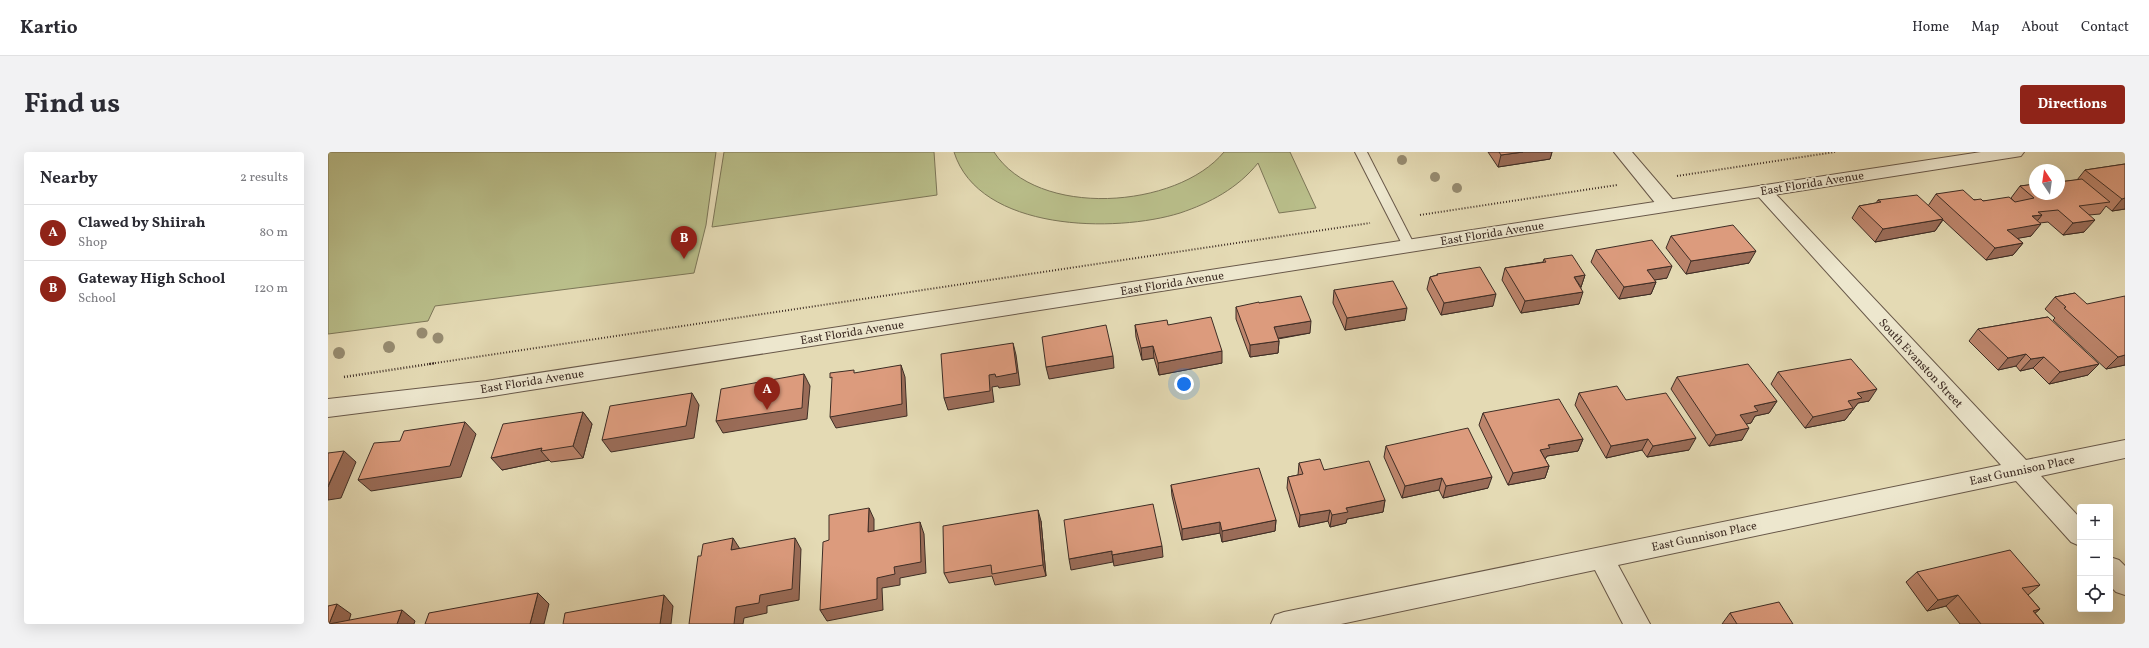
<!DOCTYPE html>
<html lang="en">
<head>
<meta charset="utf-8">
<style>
	body { margin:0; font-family:Vollkorn,serif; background:#f2f2f3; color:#2b2b33 }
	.controls { position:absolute; right:12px; bottom:12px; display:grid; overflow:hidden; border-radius:4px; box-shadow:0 4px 16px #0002 }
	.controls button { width:36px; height:36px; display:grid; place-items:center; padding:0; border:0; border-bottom:1px solid #e1e1e2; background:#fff; color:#2b2b33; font:20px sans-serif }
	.compass { position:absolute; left:1701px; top:12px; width:36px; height:36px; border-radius:50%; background:#fff; box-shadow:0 4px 16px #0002; rotate:347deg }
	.you { position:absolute; left:856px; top:232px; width:14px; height:14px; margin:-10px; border:3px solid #fff; border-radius:50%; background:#1a73e8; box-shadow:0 0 0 6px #1a73e833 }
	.badge { display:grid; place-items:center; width:26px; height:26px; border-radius:50%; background:#8f2418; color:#fff; font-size:13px; font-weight:700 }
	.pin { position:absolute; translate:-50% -33px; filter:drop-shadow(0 1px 2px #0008) }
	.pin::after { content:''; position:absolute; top:21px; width:14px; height:12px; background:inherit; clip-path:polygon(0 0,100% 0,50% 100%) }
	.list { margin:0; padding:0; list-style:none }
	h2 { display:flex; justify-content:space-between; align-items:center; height:52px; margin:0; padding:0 16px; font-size:17px }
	h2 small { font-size:13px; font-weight:400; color:#7c7c81 }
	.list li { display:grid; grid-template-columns:26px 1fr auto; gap:12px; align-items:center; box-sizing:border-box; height:56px; padding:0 16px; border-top:1px solid #e1e1e2 }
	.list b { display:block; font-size:15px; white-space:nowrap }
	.list p { margin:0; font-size:13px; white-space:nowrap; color:#7c7c81 }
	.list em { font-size:13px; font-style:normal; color:#7c7c81 }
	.icon { flex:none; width:22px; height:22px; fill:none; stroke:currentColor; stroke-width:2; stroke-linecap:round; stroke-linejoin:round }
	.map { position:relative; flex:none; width:1797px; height:472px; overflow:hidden; border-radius:4px }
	header { display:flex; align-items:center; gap:24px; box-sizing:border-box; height:56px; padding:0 20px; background:#fff; border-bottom:1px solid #e1e1e2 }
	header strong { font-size:19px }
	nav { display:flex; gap:22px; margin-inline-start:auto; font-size:14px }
	.intro { display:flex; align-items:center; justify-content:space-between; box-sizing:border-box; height:96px; padding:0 24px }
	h1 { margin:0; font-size:28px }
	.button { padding:10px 18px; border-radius:4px; background:#8f2418; color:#fff; font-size:14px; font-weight:700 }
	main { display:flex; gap:24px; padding:0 24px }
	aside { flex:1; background:#fff; border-radius:4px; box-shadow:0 4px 16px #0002 }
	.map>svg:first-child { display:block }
	.green { fill:#b9be8a; stroke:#7c7658 }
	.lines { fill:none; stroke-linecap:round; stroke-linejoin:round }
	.service-casing { stroke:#685849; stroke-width:2 }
	.minor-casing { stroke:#685849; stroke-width:2 }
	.tertiary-casing { stroke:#685849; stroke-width:2 }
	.path-far1 { stroke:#3e2d25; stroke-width:2; stroke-dasharray:1 2; stroke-linecap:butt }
	.path { stroke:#3e2d25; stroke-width:2.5; stroke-dasharray:1 2; stroke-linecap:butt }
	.service { fill:#ede7ce; fill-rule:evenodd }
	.minor { fill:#ede7ce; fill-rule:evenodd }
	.tertiary { fill:#ede7ce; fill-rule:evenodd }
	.tree { fill:#968b70 }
	.wall { fill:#bd856c; stroke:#3e2d25 }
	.shaded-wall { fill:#9a6c58; stroke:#3e2d25 }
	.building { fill:#dc9b7d; stroke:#3e2d25 }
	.labels { text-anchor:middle; stroke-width:3.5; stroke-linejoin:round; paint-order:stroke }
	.street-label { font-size:12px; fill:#3e2d25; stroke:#ede7ce }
</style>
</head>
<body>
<header>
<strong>Kartio</strong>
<nav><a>Home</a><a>Map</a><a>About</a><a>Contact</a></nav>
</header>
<div class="intro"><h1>Find us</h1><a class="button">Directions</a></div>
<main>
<aside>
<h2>Nearby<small>2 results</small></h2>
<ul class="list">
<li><span class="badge">A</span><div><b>Clawed by Shiirah</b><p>Shop</p></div><em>80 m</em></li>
<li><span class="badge">B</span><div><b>Gateway High School</b><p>School</p></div><em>120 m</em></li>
</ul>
</aside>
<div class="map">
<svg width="1797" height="472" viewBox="0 0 1797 472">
	<rect width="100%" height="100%" fill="#e4dab4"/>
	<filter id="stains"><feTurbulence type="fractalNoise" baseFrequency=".005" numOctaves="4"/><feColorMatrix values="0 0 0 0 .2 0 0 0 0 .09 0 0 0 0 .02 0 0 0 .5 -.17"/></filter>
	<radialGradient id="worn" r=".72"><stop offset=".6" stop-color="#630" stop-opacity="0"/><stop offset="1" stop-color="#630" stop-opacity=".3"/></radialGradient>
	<g class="green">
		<path d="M0,0h388l-10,73 -12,48 -259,33 -7,15 -100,13z"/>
		<path d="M396,0h210l3,43 -225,32z"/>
		<path d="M626,0h40c43,67 183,57 230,0h66l26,56 -37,5 -21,-50c-20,25 -48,40 -78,50 -64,20 -201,19 -226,-61z"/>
	</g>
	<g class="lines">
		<defs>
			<path id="service" d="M1027,0h12l48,94 -2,3h-8l-2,-3z"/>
			<g id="minor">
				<path d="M1286,0h18l42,49 2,4 -2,4 -7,2 -7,-2z"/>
				<path d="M1435,33l6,2 257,273 99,-20v18l-84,18 39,42v28l-9,-4 -55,-61 -398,84 32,59h-27l-28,-54 -254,54h-70l4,-9 9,-3 717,-147 -244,-270 -3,-4 3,-4z"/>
				<path d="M1782,405l9,3 6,6v29l-9,-3 -6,-6z"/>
			</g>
			<path id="tertiary" d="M1653,0h43l-3,4 -6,1 -1529,240 -158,20v-18l158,-18z"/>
		</defs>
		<use href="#service" class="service-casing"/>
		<use href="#minor" class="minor-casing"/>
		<use href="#tertiary" class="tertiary-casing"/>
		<g class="path-far1">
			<path d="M1349,24l158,-24"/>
			<path d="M1092,63l197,-30"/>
			<path d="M101,212l941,-141"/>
		</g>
		<path class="path" d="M16,225l92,-14"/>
		<use href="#service" class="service"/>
		<use href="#minor" class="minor"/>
		<use href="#tertiary" class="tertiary"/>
	</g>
	<g class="tree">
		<circle cx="1074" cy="8" r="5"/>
		<circle cx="1107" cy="25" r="5"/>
		<circle cx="1129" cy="36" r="5"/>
		<circle cx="94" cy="181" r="5.5"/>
		<circle cx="110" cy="186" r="5.5"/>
		<circle cx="61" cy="195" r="6"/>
		<circle cx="11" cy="201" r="6"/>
	</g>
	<g class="wall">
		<path d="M1160,0h64l-2,7 -52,8z"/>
		<path d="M1797,12v45l-13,2 -6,-5 -6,8 -11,1 -5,17 -21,3 -15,-13 -8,1 -9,13 -14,2 6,5 -10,12 -27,5 -43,-40 -8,11 -60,11 -23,-24 7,-12 17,-3 2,-3 50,6 8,-12 47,7 32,1 -4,-4 9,-12 57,-6 8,-10z"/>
		<path d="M1343,84l78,27 -63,11 -20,-26z"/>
		<path d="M1268,98l71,28 -13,2 2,2 -5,12 -32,5 -28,-37z"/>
		<path d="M1216,107l41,16 -4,12 -2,17 -58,9 -19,-33 3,-12 38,-6z"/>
		<path d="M1109,122l56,32 -52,9 -14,-26 3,-12 7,-2z"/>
		<path d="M1006,138l71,30 -60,10 -12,-27z"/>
		<path d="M1747,141l50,72 -19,4 -53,-49 2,-2 -10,-9 10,-12z"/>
		<path d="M908,155l74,26 -32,6 1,2 -1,12 -28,4 -14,-38z"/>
		<path d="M1720,165l40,58 -39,9 -16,-16 -13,3 -4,-5 -18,4 -29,-29 9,-12z"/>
		<path d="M807,173h33l54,38 -63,12 -5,-17 -12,2 -6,-23z"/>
		<path d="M1450,220l91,29 -11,2 -13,17 -40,8 -34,-44z"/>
		<path d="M1349,225l100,24 -8,12 -14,3 -4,7 -5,1 -4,16 -33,6 -38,-57z"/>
		<path d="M1251,241l47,7 63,50 -42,7 -5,-7 -36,8 -31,-53z"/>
		<path d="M255,260l9,12 -9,34 -32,4 -2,-2 -47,10z"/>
		<path d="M1155,261l100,26 -5,12 -31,5 -2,3 4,7 -4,12 -37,7 -29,-60z"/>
		<path d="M1058,294l102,42 -45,10 -4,-8 -37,8 -18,-41z"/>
		<path d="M971,311l25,7 61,30 -2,12 -36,7 -1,4 -16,4 -2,-6 -29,6 -12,-39 1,-11 10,-2z"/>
		<path d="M843,333l105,35 -1,11 -53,11 -2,-9 -38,7 -10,-44z"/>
		<path d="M713,369l5,55 -51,9 -3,-9 -43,7 -5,-10z"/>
		<path d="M1589,420l123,13 -12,10 12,14 -5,4 9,11h-84l-14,-18 -19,5 -21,-29z"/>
		<path d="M1402,461l63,11h-71z"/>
	</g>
	<g class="shaded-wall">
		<path d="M1195,0h29l-2,7 -52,8 3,-12z"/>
		<path d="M1797,46v11l-13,2 10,-12z"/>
		<path d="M1714,63l-8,10 7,-1 -10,12 -33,6 9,-12 25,-14z"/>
		<path d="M1615,67l-8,12 -60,11 8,-13z"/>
		<path d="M1767,68l-11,12 -21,3 10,-12z"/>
		<path d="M1695,91l-10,12 -27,5 9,-12z"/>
		<path d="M1428,99l-7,12 -63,11 5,-13z"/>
		<path d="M1344,114l-5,12 -25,4 5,-12z"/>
		<path d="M1257,123l-4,12 -7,-10z"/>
		<path d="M1328,130l-5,12 -32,5 5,-12z"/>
		<path d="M1255,140l-4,12 -58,9 4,-12z"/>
		<path d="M1168,142l-3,12 -52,9 3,-12z"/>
		<path d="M1079,156l-2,12 -60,10 2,-12z"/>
		<path d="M983,169l-1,12 -37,6 1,-12z"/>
		<path d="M951,189l-1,12 -28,4v-12z"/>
		<path d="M685,191l3,12 4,30 -21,3 -1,-2 -6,1 2,15 -46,8 -4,-12 45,-23z"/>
		<path d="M825,194l1,12 -12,2 -1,-12z"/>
		<path d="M894,199v12l-63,12 -1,-12z"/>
		<path d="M1698,202l-10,12 -18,4 10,-12z"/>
		<path d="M1797,203v10l-19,4 12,-12z"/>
		<path d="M785,204l1,12 -65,11 -3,-12z"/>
		<path d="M1716,205l-11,11 -13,3 11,-12z"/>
		<path d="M1771,212l-11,11 -39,9 11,-12z"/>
		<path d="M573,213l4,12 2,39 -71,12 -6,-11z"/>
		<path d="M476,222l6,12 -3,33 -84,14 -7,-12z"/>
		<path d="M1549,237l-8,12 -11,2 -13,17 -40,8 8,-11 35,-16 9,-8z"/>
		<path d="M364,241l7,12 -5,33 -83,14 -9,-12z"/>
		<path d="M1449,249l-8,12 -14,3 -4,7 -18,4 7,-12 14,-9z"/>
		<path d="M255,260l9,12 -9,34 -10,-12z"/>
		<path d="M137,270l11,12 -15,43 -90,14 -13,-11z"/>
		<path d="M1421,276l-7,12 -33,6 7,-11z"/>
		<path d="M1368,286l-7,12 -42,7 6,-11z"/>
		<path d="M1255,287l-5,12 -31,5 -2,3 -5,-9 8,-5z"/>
		<path d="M1320,287l-6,11 -36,8 5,-12z"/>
		<path d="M214,296l-1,3 8,9 -47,10 -11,-12z"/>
		<path d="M16,299l12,11 -15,36 -13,2v-13z"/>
		<path d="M1221,314l-4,12 -37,7 5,-12z"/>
		<path d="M1164,325l-4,11 -45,10 3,-12z"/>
		<path d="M1114,326l-3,12 -37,8 3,-12z"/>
		<path d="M1057,348l-2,12 -36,7 -1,4 -16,4 2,-12 14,-7z"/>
		<path d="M541,356l5,11v24l-6,-11z"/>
		<path d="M710,358l3,11 5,55 -3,-11z"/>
		<path d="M1002,358l-2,11 -29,6 1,-12z"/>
		<path d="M948,368l-1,11 -53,11v-11z"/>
		<path d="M592,370l4,12 2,39 -26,5v7l-18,3 1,22 -56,11 -7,-11 74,-43z"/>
		<path d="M892,370v11l-38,7v-11z"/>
		<path d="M405,386l7,11 -9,1z"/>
		<path d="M467,386l6,11 -2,51 -32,6v7l-23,5 -1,6h-11l4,-17 24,-12z"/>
		<path d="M834,394l1,11 -49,9 -2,-11z"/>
		<path d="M784,399l1,11 -42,8 -2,-11z"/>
		<path d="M210,441l11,11 -5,20h-14z"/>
		<path d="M336,443l9,11 -2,18h-11z"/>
		<path d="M1630,443l-12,11 -19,5 11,-11z"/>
		<path d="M9,452l14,10 -3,10h-19z"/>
		<path d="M1712,457l-13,11 6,-9z"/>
		<path d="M74,458l13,11 -1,3h-17z"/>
	</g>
	<g class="building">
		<path d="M1171,0h24l-22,3z"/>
		<path d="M1797,12v34l-3,1 -37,-29z"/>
		<path d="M1754,27l28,23 -31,4 16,14 -22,3 -15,-13 -20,2 4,3 -10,1 9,8 -34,6 16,13 -28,5 -59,-54 27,-4 11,10 7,-1 2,2 26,-4 6,5 19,-4 -14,-12 15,-2v10h24v-12z"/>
		<path d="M1589,43l26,24 -60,10 -24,-23 22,-4 -3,-2z"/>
		<path d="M1405,73l23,26 -65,10 -20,-25z"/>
		<path d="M1324,88l20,26 -25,4 9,12 -32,5 -28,-37z"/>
		<path d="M1244,103l13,20 -11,2 9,15 -58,9 -20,-33 41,-6 -2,-3z"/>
		<path d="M1152,115l16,27 -52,9 -14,-26 8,-2 -1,-1z"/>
		<path d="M1065,129l14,27 -60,10 -13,-28z"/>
		<path d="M1747,141l12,11 38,-8v59l-7,2 -54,-49 2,-1 -11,-10z"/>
		<path d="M973,144l10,25 -37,6 5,14 -29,4 -14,-38 23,-5v1z"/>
		<path d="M883,165l11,34 -64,12 -5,-17 -12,2 -6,-23 32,-5 1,5z"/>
		<path d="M1720,165l51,47 -39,8 -16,-15 -13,2 -5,-5 -18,4 -30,-29z"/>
		<path d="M778,173l7,31 -67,11 -4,-30z"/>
		<path d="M685,191l4,30 -21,4 -1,-3 -6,1 1,16 -46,7 -3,-44z"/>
		<path d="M1523,207l26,30 -20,4 5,5 -14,3 5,7 -40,9 -35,-45z"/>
		<path d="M1420,212l29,37 -23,5 4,5 -18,4 9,13 -33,7 -39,-58z"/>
		<path d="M573,213l1,39 -72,13 2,-40 -2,1v-5l24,-3v3z"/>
		<path d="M476,222l-2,34 -86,13 5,-32z"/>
		<path d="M1289,234l9,14 40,-7 30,45 -43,8 -5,-7 -37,7 -32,-53z"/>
		<path d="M364,241l-6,33 -84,14 8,-34z"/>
		<path d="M1231,247l24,40 -35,6 2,3 -10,2 9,16 -36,7 -30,-60z"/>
		<path d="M255,260l-10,34 -32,5 1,-3 -51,10 12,-34z"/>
		<path d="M137,270l-15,44 -92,14 16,-37 26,-2 4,-10z"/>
		<path d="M1140,276l24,49 -46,9 -4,-8 -37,8 -19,-40z"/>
		<path d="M16,299l-16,35v1v-34z"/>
		<path d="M992,307l4,11 45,-9 16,39 -39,8 2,4 -16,3 -2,-5 -30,5 -12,-38 15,-3 -4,-11z"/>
		<path d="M931,316l17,52 -54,11 -2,-9 -38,7 -11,-44z"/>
		<path d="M825,352l9,42 -50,9v-4l-43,8 -5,-39z"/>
		<path d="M541,356l-1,24 52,-10 1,40 -27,5 1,7 -18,4v21l-57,11 3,-68 6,-2v-25z"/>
		<path d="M710,358l5,55 -51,9 -1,-9 -47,8 -1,-47z"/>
		<path d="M405,386l-2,12 64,-12 -3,51 -32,6 -1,8 -23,4 -2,17h-45l9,-68h3l2,-12z"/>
		<path d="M1682,398l30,35 -18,3 18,21 -7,2 11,13h-63l-23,-29 -20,5 -21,-28z"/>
		<path d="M210,441l-8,31h-105l4,-11z"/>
		<path d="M336,443l-4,29h-97l2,-11z"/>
		<path d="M1451,450l14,22h-56l-7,-11z"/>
		<path d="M9,452l-8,20 73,-14 -5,14h-69v-18z"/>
	</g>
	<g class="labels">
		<g class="street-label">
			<text transform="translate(1484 31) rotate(-9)" y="4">East Florida Avenue</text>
			<text transform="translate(1164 81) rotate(-9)" y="4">East Florida Avenue</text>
			<text transform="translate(844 131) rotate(-9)" y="4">East Florida Avenue</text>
			<text transform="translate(524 180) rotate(-9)" y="4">East Florida Avenue</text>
			<text transform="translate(1593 211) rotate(47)" y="4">South Evanston Street</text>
			<text transform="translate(204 229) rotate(-9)" y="4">East Florida Avenue</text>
			<text transform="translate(1694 318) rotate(-12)" y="4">East Gunnison Place</text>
			<text transform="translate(1376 384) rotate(-12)" y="4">East Gunnison Place</text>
		</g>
	</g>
	<rect width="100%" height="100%" filter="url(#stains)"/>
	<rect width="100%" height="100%" fill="url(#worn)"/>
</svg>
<div class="controls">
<button>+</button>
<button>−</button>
<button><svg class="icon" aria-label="locate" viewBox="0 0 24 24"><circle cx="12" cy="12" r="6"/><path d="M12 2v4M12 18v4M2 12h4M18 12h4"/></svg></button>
</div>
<svg class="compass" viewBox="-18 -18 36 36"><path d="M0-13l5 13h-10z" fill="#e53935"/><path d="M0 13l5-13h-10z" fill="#7c7c81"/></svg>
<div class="you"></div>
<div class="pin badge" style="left:439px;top:258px">A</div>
<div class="pin badge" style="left:356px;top:107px">B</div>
</div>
</main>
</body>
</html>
